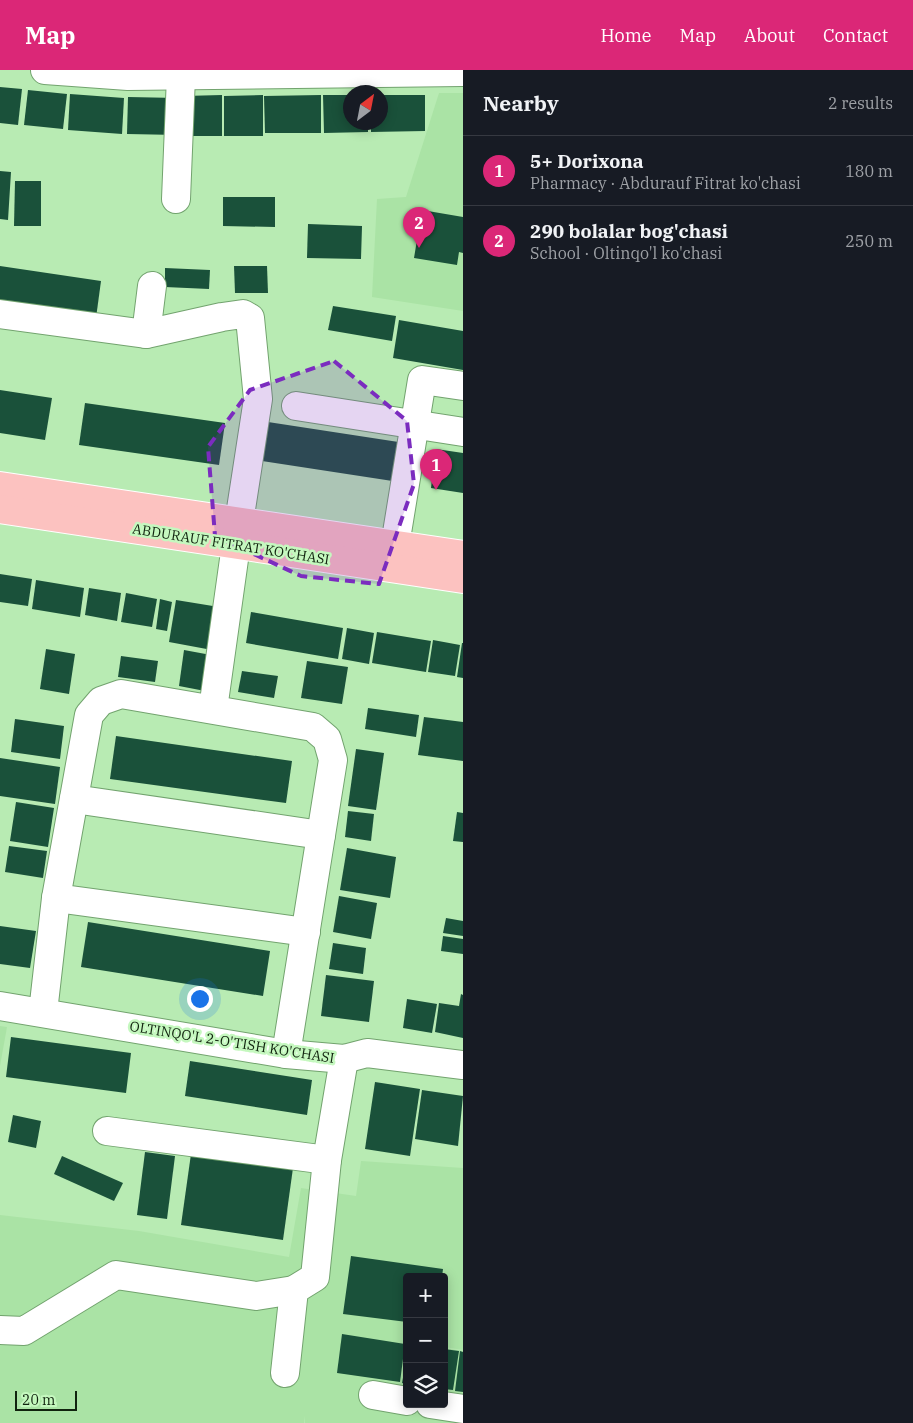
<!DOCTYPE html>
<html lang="en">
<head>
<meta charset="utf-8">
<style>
	body { margin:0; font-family:"IBM Plex Serif",serif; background:#242831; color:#f1f3f6 }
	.controls { position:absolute; right:15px; bottom:15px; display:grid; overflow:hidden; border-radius:5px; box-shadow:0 2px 12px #0003 }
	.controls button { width:45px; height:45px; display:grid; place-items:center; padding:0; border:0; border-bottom:1px solid #363941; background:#171b24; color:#f1f3f6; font:25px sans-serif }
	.compass { position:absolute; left:343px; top:15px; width:45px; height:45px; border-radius:50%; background:#171b24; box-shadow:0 2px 12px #0003; rotate:32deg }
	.scale { position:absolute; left:15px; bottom:12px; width:62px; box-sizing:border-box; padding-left:5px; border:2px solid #10230e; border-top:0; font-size:14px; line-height:18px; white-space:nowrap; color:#10230e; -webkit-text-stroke:4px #c5f8bf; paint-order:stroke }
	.you { position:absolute; left:199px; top:928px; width:18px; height:18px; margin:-12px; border:4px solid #fff; border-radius:50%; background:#1a73e8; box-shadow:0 0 0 8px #1a73e833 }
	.badge { display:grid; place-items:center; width:32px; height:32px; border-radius:50%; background:#db2777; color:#fff; font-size:16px; font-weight:700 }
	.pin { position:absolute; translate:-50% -41px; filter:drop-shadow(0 1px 2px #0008) }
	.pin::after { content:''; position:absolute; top:26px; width:18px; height:15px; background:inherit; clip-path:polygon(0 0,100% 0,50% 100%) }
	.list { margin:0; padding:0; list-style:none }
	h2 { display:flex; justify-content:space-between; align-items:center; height:65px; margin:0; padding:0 20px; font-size:21px }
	h2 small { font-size:16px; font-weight:400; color:#9ea1a6 }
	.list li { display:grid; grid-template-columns:32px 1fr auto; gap:15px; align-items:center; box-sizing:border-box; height:70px; padding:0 20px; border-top:1px solid #363941 }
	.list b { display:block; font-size:19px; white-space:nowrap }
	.list p { margin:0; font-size:16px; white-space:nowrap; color:#9ea1a6 }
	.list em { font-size:16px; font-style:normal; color:#9ea1a6 }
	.icon { flex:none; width:28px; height:28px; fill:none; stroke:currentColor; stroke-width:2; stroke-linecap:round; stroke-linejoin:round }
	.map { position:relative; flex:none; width:463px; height:1353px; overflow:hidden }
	header { display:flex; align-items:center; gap:30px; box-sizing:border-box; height:70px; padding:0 25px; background:#db2777; color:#fff }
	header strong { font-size:24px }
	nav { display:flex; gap:28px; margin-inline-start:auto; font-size:18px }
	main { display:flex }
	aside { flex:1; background:#171b24 }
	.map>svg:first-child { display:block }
	.built { fill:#aae3a5 }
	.building { fill:#1a513a }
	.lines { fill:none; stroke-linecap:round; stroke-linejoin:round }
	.minor-casing { stroke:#72a36e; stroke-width:30 }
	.major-casing { stroke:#fff; stroke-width:30 }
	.minor { stroke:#fff; stroke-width:28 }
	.major { stroke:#fcc2c0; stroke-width:28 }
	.marked { fill:#7b2cbf; fill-opacity:0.2; stroke:#7b2cbf; stroke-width:4; stroke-dasharray:10 6; stroke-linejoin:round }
	.labels { text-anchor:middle; stroke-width:5; stroke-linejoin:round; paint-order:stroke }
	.street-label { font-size:14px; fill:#10230e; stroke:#c5f8bf }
</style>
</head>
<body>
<header>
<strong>Map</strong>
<nav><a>Home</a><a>Map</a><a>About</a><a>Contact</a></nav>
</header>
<main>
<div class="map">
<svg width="463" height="1353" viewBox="0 0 463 1353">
	<rect width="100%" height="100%" fill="#b8ebb3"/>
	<g class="built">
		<path d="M439,23h24v218l-91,-14 5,-98 29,-2z"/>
		<path d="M0,956l7,1 -7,39z"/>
		<path d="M361,1091l102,7v182l-19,-3v-70h-37v127h37v-56l19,3v72h-158v-7l-1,7h-304v-208l139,16 150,26 12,-69 55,8z"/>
	</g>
	<g class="building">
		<path d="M0,17l22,2 -4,36 -18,-2z"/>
		<path d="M28,20l39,4 -4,35 -39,-4z"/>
		<path d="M70,24l54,4 -2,36 -54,-4z"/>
		<path d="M222,25v41h-39l1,-40z"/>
		<path d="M263,25v41h-39v-40z"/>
		<path d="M321,25v38h-56l-1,-37z"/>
		<path d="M323,25h27v27h18v10l-44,1z"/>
		<path d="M380,25h45v36l-54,1v-10h9z"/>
		<path d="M128,27l50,1v37l-51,-1z"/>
		<path d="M0,101l11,1 -3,48 -8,-1z"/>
		<path d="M15,111h26v45h-27z"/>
		<path d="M223,127h52v30l-52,-1z"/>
		<path d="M422,140l41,7v36l-4,-1 -2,13 -43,-7z"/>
		<path d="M308,154l54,2 -1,33 -54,-1z"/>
		<path d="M0,196l101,15 -5,37 -96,-15z"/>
		<path d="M234,196h33l1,27h-33z"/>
		<path d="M165,198l45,2 -1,19 -44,-2z"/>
		<path d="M333,236l63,10 -4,25 -64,-11z"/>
		<path d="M399,250l64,11v39l-70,-12z"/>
		<path d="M0,320l52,8 -7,42 -45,-7z"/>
		<path d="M85,333l140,20 -6,42 -140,-20z"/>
		<path d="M268,352l137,21 -6,39 -137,-21z"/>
		<path d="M436,379l27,4v40l-32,-5z"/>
		<path d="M0,504l32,5 -4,27 -28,-4z"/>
		<path d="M36,510l48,8 -4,29 -48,-8z"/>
		<path d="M89,518l32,5 -4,28 -32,-6z"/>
		<path d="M126,523l31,6 -5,28 -31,-5z"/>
		<path d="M160,529l12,3 -5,29 -11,-2z"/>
		<path d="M176,530l43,7 -7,43 -43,-8z"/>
		<path d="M251,542l92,16 -5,31 -92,-16z"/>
		<path d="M347,558l27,5 -5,31 -27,-5z"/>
		<path d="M377,562l54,9 -5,31 -54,-9z"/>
		<path d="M433,570l27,5 -5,31 -27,-4z"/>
		<path d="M462,573h1v35l-6,-1z"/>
		<path d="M46,579l29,5 -6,40 -29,-5z"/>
		<path d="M184,580l27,5 -6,36 -26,-5z"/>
		<path d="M121,586l37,5 -3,21 -37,-5z"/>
		<path d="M307,591l41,6 -6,37 -41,-6z"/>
		<path d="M242,601l36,5 -4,22 -36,-6z"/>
		<path d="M368,638l51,7 -3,22 -51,-8z"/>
		<path d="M424,647l39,5v39l-45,-6z"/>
		<path d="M15,649l49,7 -4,33 -49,-7z"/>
		<path d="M116,666l176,25 -6,42 -176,-24z"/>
		<path d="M356,679l28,4 -8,57 -28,-4z"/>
		<path d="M0,688l60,9 -5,37 -55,-8z"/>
		<path d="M16,732l38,6 -6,39 -38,-6z"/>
		<path d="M348,741l26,3 -3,27 -26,-4z"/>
		<path d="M457,742l6,1v29l-10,-1z"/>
		<path d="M9,776l38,5 -4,27 -38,-6z"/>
		<path d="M347,778l49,9 -6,41 -50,-8z"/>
		<path d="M339,826l38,7 -6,36 -38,-7z"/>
		<path d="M446,848l17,3v15l-20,-3z"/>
		<path d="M88,852l182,29 -7,45 -182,-29z"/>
		<path d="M0,856l36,5 -6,37 -30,-4z"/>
		<path d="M443,866l20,3v15l-22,-3z"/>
		<path d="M333,873l33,5 -3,26 -34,-5z"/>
		<path d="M326,905l48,6 -5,41 -48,-6z"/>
		<path d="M461,924l2,1v43l-28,-6 4,-29 20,3z"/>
		<path d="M407,929l30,5 -5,29 -29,-5z"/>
		<path d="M11,967l120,16 -5,40 -120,-16z"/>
		<path d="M190,991l122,19 -5,35 -122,-19z"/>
		<path d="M375,1012l45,7 -10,67 -45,-7z"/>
		<path d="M422,1020l41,6 -5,50 -43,-7z"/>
		<path d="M13,1045l28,6 -5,27 -28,-6z"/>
		<path d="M145,1082l30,4 -8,63 -30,-4z"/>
		<path d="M191,1084l102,14 -10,72 -102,-15z"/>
		<path d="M62,1086l61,27 -9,18 -60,-27z"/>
		<path d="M351,1186l92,13 -1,8h-35v45l-64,-8z"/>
		<path d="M342,1264l63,10 -5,38 -63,-9z"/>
		<path d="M444,1279l15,2 -6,39 -9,-1z"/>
		<path d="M460,1281l3,1v40l-8,-1z"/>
		<path d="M406,1291h1v23l-5,-1z"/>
	</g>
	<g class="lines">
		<defs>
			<g id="minor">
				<path d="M45,0l83,6 335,-4"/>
				<path d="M176,129l5,-123"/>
				<path d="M0,244l146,20 6,-48"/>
				<path d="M146,264l76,-17 21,-3 7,4 8,81 -19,123"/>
				<path d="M296,336l167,26"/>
				<path d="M395,475l27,-165 41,6"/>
				<path d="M213,639l23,-164"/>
				<path d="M74,729l247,36"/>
				<path d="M56,828l250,34"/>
				<path d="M0,936l286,48 58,5 23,-6 96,12"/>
				<path d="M43,942l13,-114 33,-183 12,-14 20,-7 192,33 14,12 6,21 -47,294"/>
				<path d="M107,1061l220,29"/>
				<path d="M0,1260l24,1 92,-56 140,21 38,-6"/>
				<path d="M285,1303l9,-83 21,-13 12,-117 17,-101"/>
				<path d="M373,1325l34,6"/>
				<path d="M430,1334l33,5"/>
			</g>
			<g id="major">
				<path d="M0,416l463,69"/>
				<path d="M0,439l463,70"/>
			</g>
		</defs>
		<use href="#minor" class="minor-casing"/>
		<use href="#major" class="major-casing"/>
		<use href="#minor" class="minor"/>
		<use href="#major" class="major"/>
	</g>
	<path class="marked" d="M334,291l73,60 7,63 -35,100 -78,-8 -86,-40 -7,-89 42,-57z"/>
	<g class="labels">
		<g class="street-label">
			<text transform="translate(231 474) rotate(9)" y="5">ABDURAUF FITRAT KO'CHASI</text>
			<text transform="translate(232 972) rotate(9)" y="5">OLTINQO'L 2-O'TISH KO'CHASI</text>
		</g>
	</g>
</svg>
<div class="controls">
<button>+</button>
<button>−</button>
<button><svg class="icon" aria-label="layers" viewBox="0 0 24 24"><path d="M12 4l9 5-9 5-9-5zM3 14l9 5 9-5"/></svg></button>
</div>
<svg class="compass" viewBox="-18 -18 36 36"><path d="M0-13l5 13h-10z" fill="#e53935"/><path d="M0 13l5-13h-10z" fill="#9ea1a6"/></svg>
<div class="scale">20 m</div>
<div class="you"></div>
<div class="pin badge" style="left:436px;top:420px">1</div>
<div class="pin badge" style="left:419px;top:178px">2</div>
</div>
<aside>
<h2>Nearby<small>2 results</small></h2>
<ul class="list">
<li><span class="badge">1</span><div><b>5+ Dorixona</b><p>Pharmacy · Abdurauf Fitrat ko'chasi</p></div><em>180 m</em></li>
<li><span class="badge">2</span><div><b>290 bolalar bog'chasi</b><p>School · Oltinqo'l ko'chasi</p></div><em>250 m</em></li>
</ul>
</aside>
</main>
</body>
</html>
